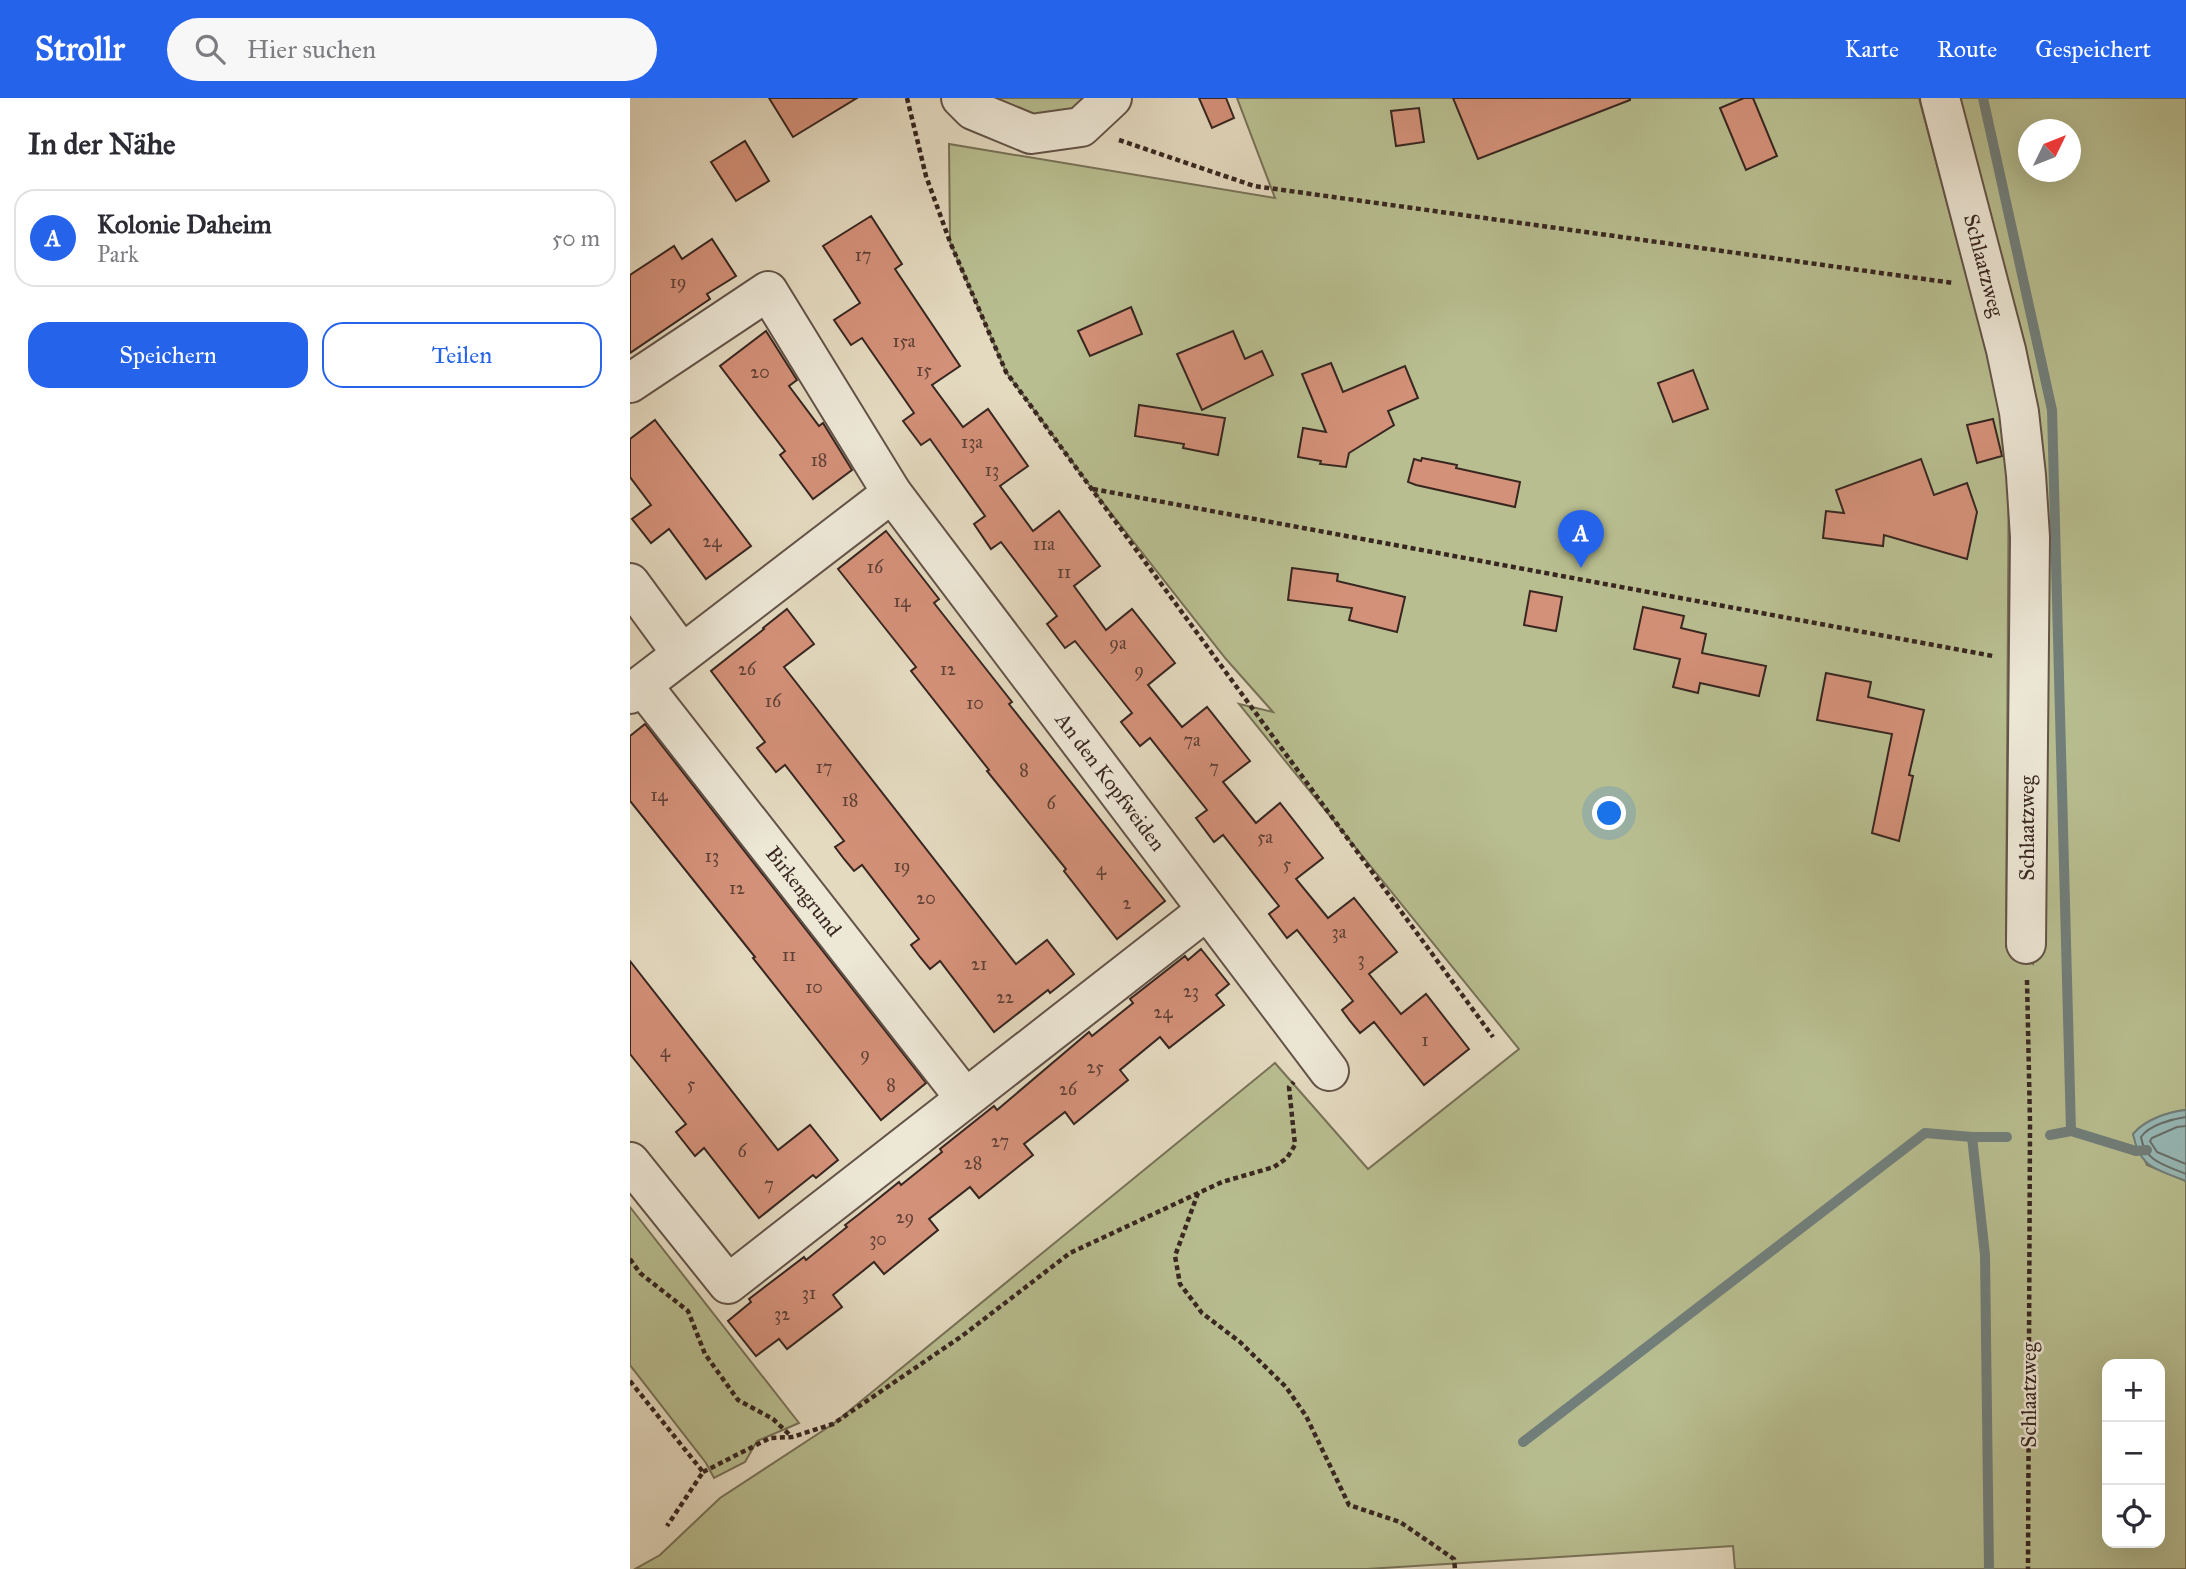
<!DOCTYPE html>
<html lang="de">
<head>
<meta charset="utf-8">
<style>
	body { margin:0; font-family:"IM FELL Great Primer",serif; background:#f7f7f7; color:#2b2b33 }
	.controls { position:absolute; right:21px; bottom:21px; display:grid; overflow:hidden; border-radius:14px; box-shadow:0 7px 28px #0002 }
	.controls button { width:63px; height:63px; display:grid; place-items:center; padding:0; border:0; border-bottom:2px solid #e1e1e2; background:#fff; color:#2b2b33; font:35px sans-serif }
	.compass { position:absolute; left:1388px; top:21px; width:63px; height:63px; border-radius:50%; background:#fff; box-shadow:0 7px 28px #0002; rotate:47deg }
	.you { position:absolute; left:980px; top:716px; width:24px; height:24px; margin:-18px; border:5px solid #fff; border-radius:50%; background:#1a73e8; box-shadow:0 0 0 10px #1a73e833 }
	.badge { display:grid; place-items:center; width:46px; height:46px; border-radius:50%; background:#2563eb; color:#fff; font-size:23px; font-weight:700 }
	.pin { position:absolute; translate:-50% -58px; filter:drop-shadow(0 2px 4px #0008) }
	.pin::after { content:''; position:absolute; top:37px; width:24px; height:21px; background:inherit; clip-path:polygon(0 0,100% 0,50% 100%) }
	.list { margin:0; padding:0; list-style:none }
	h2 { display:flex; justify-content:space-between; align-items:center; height:91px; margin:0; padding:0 28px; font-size:30px }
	h2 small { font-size:23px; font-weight:400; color:#7c7c81 }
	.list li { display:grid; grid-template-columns:46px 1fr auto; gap:21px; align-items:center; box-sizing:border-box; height:98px; margin:0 14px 14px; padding:0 14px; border:2px solid #e1e1e2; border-radius:21px }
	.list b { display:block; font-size:26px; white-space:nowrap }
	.list p { margin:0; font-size:23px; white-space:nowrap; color:#7c7c81 }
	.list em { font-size:23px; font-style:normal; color:#7c7c81 }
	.actions { display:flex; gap:14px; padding:21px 28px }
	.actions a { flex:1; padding:16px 0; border:2px solid #2563eb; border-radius:21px; text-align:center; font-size:24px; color:#2563eb }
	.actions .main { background:#2563eb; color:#fff }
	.icon { flex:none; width:38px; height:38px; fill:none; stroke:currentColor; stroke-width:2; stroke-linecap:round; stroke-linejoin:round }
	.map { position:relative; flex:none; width:1556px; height:1471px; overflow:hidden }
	header { display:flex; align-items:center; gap:42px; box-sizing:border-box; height:98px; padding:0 35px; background:#2563eb; color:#fff }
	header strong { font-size:33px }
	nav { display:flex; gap:38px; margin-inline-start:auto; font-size:24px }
	.search { width:490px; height:63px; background:#f7f7f7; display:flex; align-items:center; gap:18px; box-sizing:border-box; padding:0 24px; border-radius:38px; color:#7c7c81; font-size:26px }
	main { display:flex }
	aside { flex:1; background:#fff }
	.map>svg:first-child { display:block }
	.green { fill:#b8be90; stroke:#787258; stroke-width:2; fill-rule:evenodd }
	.water { fill:#97bab8; stroke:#717f7b; stroke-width:2 }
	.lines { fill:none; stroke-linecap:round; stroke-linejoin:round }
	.shore { stroke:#68706c; stroke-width:2 }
	.stream { stroke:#717f7b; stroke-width:10 }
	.building { fill:#d49179; stroke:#382620; stroke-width:2 }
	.minor-casing { stroke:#635348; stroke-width:42 }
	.path { stroke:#382620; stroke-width:4.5; stroke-dasharray:5 3.5; stroke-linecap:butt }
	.minor { stroke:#ede7d6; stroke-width:38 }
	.labels { text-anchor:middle; stroke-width:5; stroke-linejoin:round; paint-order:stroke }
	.number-label { font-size:18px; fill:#5f4136 }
	.street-label { font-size:21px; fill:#382620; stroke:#ede7d6 }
</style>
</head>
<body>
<header>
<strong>Strollr</strong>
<div class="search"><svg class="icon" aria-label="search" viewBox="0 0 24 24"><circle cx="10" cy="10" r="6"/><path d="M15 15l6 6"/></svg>Hier suchen</div>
<nav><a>Karte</a><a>Route</a><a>Gespeichert</a></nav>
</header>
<main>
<aside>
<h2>In der Nähe<small></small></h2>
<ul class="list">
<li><span class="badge">A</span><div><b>Kolonie Daheim</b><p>Park</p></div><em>50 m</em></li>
</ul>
<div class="actions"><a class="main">Speichern</a><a>Teilen</a></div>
</aside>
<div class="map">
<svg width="1556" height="1471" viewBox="0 0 1556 1471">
	<rect width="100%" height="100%" fill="#e4dac0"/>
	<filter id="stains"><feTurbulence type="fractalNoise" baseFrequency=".00286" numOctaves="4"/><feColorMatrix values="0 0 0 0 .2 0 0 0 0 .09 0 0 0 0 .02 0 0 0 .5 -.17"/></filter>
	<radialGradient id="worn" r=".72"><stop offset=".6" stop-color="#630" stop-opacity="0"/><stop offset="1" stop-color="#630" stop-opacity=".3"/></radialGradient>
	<g class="green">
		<path d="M354,0h103l-13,14 -41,7z"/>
		<path d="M607,0h682l90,337 -3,512 27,17 3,-486 -88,-380h238v1012c-19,2 -41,10 -53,24l14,31 39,16v388h-451l-2,-23 -366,23h-732l25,-14 60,-57 113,-74 442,-361 93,106 151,-120 -280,-345 34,8 -47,-53 -134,-170 -86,-117 -56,-130 -1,-98 326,54zM1398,32h42v42h-42zM1477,1266h53v179h-53z"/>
		<path d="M0,1109l169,216 -42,18 -12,21 -31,16 -8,-15 -76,-98z"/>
	</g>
	<path class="water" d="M1556,1012v71c-29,-12 -46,-12 -53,-47 12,-14 34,-22 53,-24z"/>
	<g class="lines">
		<g class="shore">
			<path d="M1556,1019c-14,2 -37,8 -45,20 4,25 24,28 45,37"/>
			<path d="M1556,1028l-9,1 -25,11 -2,3 7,11 29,12"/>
		</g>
		<g class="stream">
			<path d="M1353,0l69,312 19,721"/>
			<path d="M1420,1037l21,-4 65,20 11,-1"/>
			<path d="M1342,1039l13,118 4,314"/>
			<path d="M893,1344l402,-309 47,4h35"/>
		</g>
	</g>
	<g class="building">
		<path d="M139,0h88l-64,39z"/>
		<path d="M569,0h27l8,20 -22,10z"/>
		<path d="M823,0h177v2l-152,59z"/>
		<path d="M1114,0h9l24,58 -31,14 -26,-62z"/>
		<path d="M789,10l5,34 -28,4 -5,-35z"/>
		<path d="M115,43l24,40 -33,20 -25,-39z"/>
		<path d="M241,118l31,48 -7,5 65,97 -28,19 31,42 25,-18 40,57 -28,20 33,45 26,-20 41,55 -26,20 32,44 26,-21 43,54 -27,22 34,42 25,-20 43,54 -27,21 33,41 24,-20 43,55 -27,21 32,39 26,-20 43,54 -28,22 32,40 25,-20 43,55 -45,36 -50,-63 -14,11 -10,-12 -8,-11 11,-9 -56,-71 -10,8 -18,-24 10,-8 -56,-71 -9,7 -18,-24 11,-8 -57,-72 -10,8 -19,-24 11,-9 -57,-72 -10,7 -18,-24 10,-8 -56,-74 -10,7 -17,-25 11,-8 -55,-77 -9,6 -18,-24 11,-8 -52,-75 -11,7 -17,-25 26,-17 -37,-57z"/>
		<path d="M82,141l24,37 -29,18 3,5 -80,54v-78l44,-29 8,13z"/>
		<path d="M501,209l11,27 -52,22 -12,-25z"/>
		<path d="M136,233l31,49 -8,6 30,40 4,-3 29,47 -39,29 -33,-44 5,-4 -65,-85z"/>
		<path d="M603,233l12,28 17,-8 11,24 -71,35 -25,-56z"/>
		<path d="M701,265l12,29 62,-26 13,32 -30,13 6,14 -45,28 -3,14 -26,-3 1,-3 -23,-4 5,-29 23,4 -24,-58z"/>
		<path d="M1063,272l15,39 -35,13 -15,-39z"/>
		<path d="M509,307l86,13 -7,37 -35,-7 1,-4 -49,-8z"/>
		<path d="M1363,321l9,37 -25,7 -10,-38z"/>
		<path d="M25,322l96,126 -45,33 -37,-50 -18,14 -19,-24 19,-14 -21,-28v-38z"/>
		<path d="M792,360l35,7 -1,3 64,14 -5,25 -99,-22 -8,-3 6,-23 7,2z"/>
		<path d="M1291,361l13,36 33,-12 10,29 -10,47 -83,-24 -1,11 -60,-8 3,-27 18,2 -8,-23z"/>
		<path d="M256,433l53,68 -5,4 78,99 -3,2 156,197 -48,38 -53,-68 2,-2 -79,-98 2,-1 -78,-99 5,-4 -78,-98z"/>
		<path d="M662,470l46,6 -1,7 68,16 -8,35 -48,-12 3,-12 -64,-8z"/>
		<path d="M900,493l32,6 -6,34 -32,-6z"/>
		<path d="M1013,509l41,9 -3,12 25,6 -4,19 64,13 -7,30 -59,-13 -2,10 -25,-6 7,-28 -46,-10z"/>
		<path d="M157,511l27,35 -30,23 232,297 31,-24 27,34 -24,19 -2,-3 -54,42 -54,-71 -10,8 -10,-12 -9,-12 8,-6 -57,-74 -8,6 -10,-12 -9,-12 9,-6 -59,-76 -9,7 -19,-24 8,-6 -54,-71 53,-42 -1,-1z"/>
		<path d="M1196,575l45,9 -3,15 56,13 -15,65 4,1 -14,65 -27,-8 20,-99 -75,-14z"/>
		<path d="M15,626l281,359 -45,37 -128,-162 2,-1 -125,-156v-65z"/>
		<path d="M571,851l28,35 -13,11 8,10 -55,43 -9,-11 -40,33 8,10 -54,44 -9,-12 -41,32 9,11 -54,43 -9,-11 -41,32 9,11 -54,44 -10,-12 -41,33 9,12 -55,42 -8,-10 -23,17 -28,-35 23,-19 -2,-3 55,-42 2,3 41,-33 -2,-2 13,-10 41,-33 2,3 41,-33 -2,-3 54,-43 3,4 92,-78 3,4 41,-33 -3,-4 55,-43 3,4z"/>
		<path d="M0,863l148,189 32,-25 28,35 -22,18 -3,-3 -54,43 -55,-70 -9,8 -19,-24 10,-8 -56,-70z"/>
	</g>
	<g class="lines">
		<defs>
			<g id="minor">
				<path d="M331,0l12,12 58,24 50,-7 31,-29"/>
				<path id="s1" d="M1310,0l66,252 13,62 7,63 4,62 -4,407"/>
				<path id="s2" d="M0,285l138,-92 124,202 437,578"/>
				<path d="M0,485l52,71"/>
				<path id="s3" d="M12,587l323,413"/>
				<path d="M0,596l262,-201"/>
				<path d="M0,1064l98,122 478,-373"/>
			</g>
		</defs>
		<use href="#minor" class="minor-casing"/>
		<g class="path">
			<path d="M277,0l19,78 24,66 56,130 487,665"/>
			<path d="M489,42l135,46 699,97"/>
			<path d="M463,391l900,167"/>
			<path d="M1397,882l3,143 -2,446"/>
			<path d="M568,1095l-23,63 5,28 22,29 38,29 46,45 20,29 43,89 51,17 54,37 1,10"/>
			<path d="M0,1161l10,14 48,38 17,43 33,46 35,19 19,18"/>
			<path d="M0,1283l73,91 -36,54"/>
			<path d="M73,1374l67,-34 22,-1 41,-13 129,-88 108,-83 152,-71 52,-15 13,-9 8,-13 -6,-58 5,-5"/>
		</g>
		<use href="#minor" class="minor"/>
	</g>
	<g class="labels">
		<g class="number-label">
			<text x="233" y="163">17</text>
			<text x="48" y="190">19</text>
			<text x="274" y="249">15a</text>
			<text x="294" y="278">15</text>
			<text x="130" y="280">20</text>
			<text x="342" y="350">13a</text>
			<text x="189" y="368">18</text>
			<text x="362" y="378">13</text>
			<text x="82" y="449">24</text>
			<text x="414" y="452">11a</text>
			<text x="245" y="475">16</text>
			<text x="434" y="480">11</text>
			<text x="272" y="509">14</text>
			<text x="488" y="551">9a</text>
			<text x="117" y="577">26</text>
			<text x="318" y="577">12</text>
			<text x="509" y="578">9</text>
			<text x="143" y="609">16</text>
			<text x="345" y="611">10</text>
			<text x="562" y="648">7a</text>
			<text x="194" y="675">17</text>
			<text x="584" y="675">7</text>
			<text x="394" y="678">8</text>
			<text x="29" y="703">14</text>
			<text x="220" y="708">18</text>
			<text x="421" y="711">6</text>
			<text x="635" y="745">5a</text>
			<text x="82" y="764">13</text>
			<text x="657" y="772">5</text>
			<text x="272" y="774">19</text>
			<text x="471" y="777">4</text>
			<text x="107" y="796">12</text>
			<text x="296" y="806">20</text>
			<text x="497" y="811">2</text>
			<text x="709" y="840">3a</text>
			<text x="159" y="863">11</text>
			<text x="731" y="867">3</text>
			<text x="349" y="872">21</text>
			<text x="184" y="895">10</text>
			<text x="561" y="899">23</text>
			<text x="375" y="905">22</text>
			<text x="533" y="920">24</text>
			<text x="795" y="948">1</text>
			<text x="35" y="959">4</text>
			<text x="235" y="962">9</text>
			<text x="465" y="975">25</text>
			<text x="61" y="992">5</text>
			<text x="261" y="993">8</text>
			<text x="438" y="997">26</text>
			<text x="370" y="1049">27</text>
			<text x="112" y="1059">6</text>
			<text x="343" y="1071">28</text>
			<text x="139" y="1092">7</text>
			<text x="275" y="1125">29</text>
			<text x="248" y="1147">30</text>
			<text x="179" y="1201">31</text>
			<text x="152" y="1222">32</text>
		</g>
		<g class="street-label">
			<text dy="7" stroke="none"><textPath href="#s1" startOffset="173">Schlaatzweg</textPath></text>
			<text dy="7" stroke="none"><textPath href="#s2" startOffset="765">An den Kopfweiden</textPath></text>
			<text transform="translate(1397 730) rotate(-90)" y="7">Schlaatzweg</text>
			<text dy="7" stroke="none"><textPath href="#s3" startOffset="262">Birkengrund</textPath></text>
			<text transform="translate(1399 1297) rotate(-90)" y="7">Schlaatzweg</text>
		</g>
	</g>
	<rect width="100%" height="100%" filter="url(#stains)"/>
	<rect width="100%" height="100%" fill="url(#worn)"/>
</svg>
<div class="controls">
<button>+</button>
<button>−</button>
<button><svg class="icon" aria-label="locate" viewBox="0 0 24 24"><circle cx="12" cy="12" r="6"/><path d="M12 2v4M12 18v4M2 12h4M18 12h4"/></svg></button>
</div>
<svg class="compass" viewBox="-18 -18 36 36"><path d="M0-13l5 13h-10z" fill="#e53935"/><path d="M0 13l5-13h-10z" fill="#7c7c81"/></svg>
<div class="you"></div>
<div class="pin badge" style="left:951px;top:470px">A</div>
</div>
</main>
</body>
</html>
